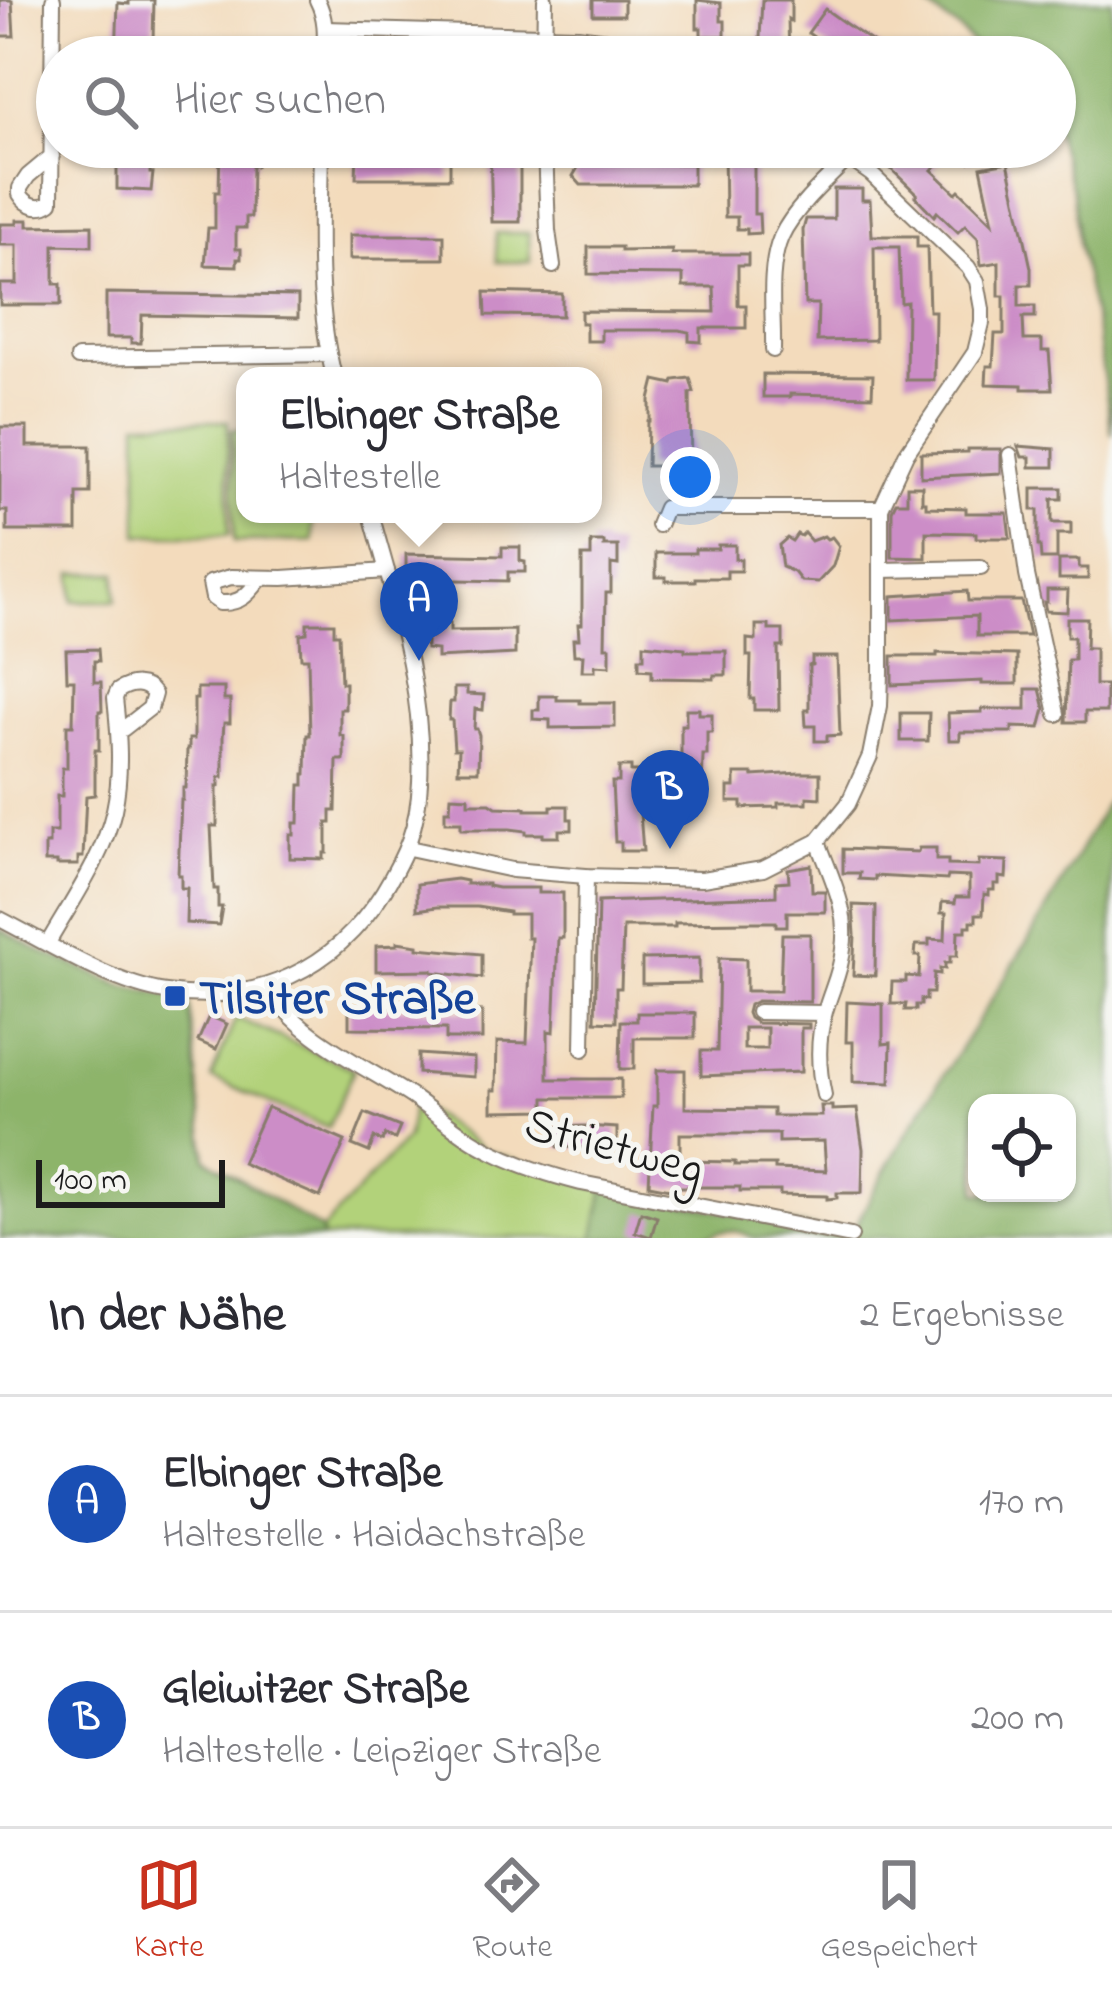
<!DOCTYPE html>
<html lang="de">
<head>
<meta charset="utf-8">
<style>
	body { margin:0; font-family:"Indie Flower",sans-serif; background:#f2f2f3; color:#2b2b33 }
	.controls { position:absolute; right:36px; bottom:36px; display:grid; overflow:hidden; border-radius:24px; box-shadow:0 3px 9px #0004 }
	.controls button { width:108px; height:108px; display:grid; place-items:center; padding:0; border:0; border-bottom:3px solid #e1e1e2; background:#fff; color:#2b2b33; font:60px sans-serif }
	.scale { position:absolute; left:36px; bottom:30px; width:189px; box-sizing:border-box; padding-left:12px; border:6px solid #1c1c1c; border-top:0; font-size:33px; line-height:42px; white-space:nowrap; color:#1c1c1c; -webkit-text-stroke:9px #f6f6f2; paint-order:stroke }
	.you { position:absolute; left:690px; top:477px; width:42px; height:42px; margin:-30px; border:9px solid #fff; border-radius:50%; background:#1a73e8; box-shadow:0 0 0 18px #1a73e833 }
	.badge { display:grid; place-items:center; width:78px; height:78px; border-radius:50%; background:#c8321e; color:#fff; font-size:39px; font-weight:700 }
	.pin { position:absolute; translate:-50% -99px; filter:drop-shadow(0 3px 6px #0008) }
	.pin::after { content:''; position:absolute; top:63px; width:42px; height:36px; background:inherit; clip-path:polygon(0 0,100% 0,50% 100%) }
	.popup { position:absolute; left:236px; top:367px; width:366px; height:156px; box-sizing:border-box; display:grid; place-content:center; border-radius:24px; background:#fff; filter:drop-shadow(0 3px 9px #0005); font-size:39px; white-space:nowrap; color:#7c7c81 }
	.popup b { font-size:45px; color:#2b2b33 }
	.popup::after { content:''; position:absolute; left:50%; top:100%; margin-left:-24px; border:24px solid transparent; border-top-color:#fff }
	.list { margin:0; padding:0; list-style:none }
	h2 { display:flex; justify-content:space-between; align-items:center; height:156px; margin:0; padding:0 48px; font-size:51px }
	h2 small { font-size:39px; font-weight:400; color:#7c7c81 }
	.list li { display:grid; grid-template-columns:78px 1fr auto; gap:36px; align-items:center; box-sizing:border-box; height:216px; padding:0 48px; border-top:3px solid #e1e1e2 }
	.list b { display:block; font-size:45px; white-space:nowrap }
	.list p { margin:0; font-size:39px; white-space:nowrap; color:#7c7c81 }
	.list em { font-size:39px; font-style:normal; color:#7c7c81 }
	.icon { flex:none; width:66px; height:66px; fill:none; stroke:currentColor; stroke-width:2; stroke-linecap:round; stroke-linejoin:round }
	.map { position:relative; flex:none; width:1112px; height:1238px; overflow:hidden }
	.search { position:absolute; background:#fff; box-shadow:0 3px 9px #0004; left:36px; right:36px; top:36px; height:132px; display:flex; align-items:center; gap:30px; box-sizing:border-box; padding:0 42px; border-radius:66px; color:#7c7c81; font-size:45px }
	.sheet { height:588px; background:#fff }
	nav { display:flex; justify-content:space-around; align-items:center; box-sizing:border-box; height:168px; border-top:3px solid #e1e1e2; background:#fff; font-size:33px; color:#7c7c81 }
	nav a { display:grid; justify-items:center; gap:6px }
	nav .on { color:#c8321e }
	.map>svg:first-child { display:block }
	.green { fill:#b2d27a; stroke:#67774b; stroke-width:3 }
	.forest { fill:#8db46a; stroke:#546843; stroke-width:3; fill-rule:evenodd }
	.building { fill:#cc8dc7; fill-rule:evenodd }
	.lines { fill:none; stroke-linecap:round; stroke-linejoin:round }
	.minor-casing { stroke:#887c6c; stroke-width:18 }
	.minor { stroke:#fff; stroke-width:14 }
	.transit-dot { fill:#1a4fb4; stroke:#f6f6f2; stroke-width:4.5 }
	.labels { text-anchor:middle; stroke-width:10; stroke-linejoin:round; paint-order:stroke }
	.transit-label { font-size:48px; font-weight:bold; fill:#164399; stroke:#f6f6f2; text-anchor:start }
	.street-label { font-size:48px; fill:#1c1c1c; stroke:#f6f6f2 }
</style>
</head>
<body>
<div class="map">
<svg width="1112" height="1238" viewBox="0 0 1112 1238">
	<rect width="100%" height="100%" fill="#f6f6f2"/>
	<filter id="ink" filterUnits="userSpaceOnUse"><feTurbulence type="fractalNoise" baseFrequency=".00833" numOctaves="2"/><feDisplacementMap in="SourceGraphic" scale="24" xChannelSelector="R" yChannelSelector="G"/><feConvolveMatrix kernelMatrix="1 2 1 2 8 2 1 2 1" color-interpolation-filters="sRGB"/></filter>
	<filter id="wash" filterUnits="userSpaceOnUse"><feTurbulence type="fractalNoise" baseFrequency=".004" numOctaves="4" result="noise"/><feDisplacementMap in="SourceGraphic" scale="48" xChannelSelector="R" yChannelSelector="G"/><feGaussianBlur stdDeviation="2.7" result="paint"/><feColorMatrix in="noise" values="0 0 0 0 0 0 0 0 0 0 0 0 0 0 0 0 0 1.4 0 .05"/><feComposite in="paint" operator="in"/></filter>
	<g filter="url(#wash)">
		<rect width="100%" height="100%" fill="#f3dbbc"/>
		<g class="green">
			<path d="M496,233h33l1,29h-33z"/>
			<path d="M228,421l1,114h-91v-113z"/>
			<path d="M232,430h13v84h68v27l-79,1z"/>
			<rect x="73" y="573" width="43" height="28"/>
			<path d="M236,1018l118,51 -26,59 -117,-50z"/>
			<path d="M413,1101l70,48 121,40 -10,49h-272v-8l85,-92z"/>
		</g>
		<g class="forest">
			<path d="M917,0h195v435l-14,-96 -20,-96 -5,-50 -18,-63v-73h-69l-31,-31z"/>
			<path d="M1112,793v445h-357c-36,-16 -34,-1 -64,0 -33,0 -65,0 -97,0l10,-49 247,46c49,-100 113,-189 170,-283 32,-51 61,-106 91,-159zM977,1103h90v90h-90z"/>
			<path d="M0,929l42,23 79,33 68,15 17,158 116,72v8h-322z"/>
		</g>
		<g id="blocks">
			<g class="building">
				<path d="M0,0h12l2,36h-14z"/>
				<path d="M129,0h25l-1,41h-6v13h-3v3h-28l2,-54 11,1z"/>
				<rect x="593" y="0" width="31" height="15"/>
				<path d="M697,0l24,3v18h4v15h-24v-8h-4z"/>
				<path d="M762,0h29v21l-3,-2 1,38h-30z"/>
				<path d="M825,9l21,15 49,33h-59l2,-3 -30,-21z"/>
				<rect x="215" y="44" width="35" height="13"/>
				<path d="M117,147h24v8h9v18h3l-2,18 -34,-2z"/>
				<path d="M220,147h36v19h-4l-1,51h-5v11h-10v21h5v10h-4v7l-32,-1 3,-37h7v-36h4z"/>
				<path d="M490,147h28l-1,16h3v59h-28z"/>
				<path d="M724,147h30v67h5l1,19 -13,1v-5h-10v-12h-12z"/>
				<path d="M883,147h99l-13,15 -15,-14 -22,22 24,23 3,-3 34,33 -12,-56 27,-5 23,106v17h-12v21h16v11h-12l1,23h18v11h7l3,38h-30v-4l-36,-1 1,-18h6l2,-32h9v-38h-5v-34l-18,3 -3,-27 -13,-13 -7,7 -21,-20 -3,4 -19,-20 2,-2 -28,-27 8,-8z"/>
				<path d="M357,151l93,1v26h-94z"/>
				<path d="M580,164h113v21h-112l-8,-9z"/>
				<path d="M834,189h28v11h8l2,36h45v11h10l2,64h6l-1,69h-28l1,-78 -6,1 -2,-56h-25l1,93 -58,1 1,-37h-13l-2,-74 3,-11h28z"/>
				<path d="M17,220h11v6l64,-1v21l-38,-1v39h7v21h-61v-21h17v-39h-17v-21h17z"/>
				<rect x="350" y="235" width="94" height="24"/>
				<path d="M588,247h33v4l51,-1v4h76v11h-10v40h8v23h-45v14l-12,-1v-9l-10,-2h-78v11h-15v-18h-5v-12l134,1 -1,-25h-31v-12l-95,-1z"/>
				<path d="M485,292l77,2v22l-76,-1z"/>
				<path d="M106,293l192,3v22l-156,-3 -1,28h-10v-5h-25z"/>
				<path d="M763,374l110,1 -1,21 -82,-2v3h-27z"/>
				<path d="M690,378l4,14 -4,1 1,82h-25v-9h-19l1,-45h2v-21l5,-20 18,4 1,-4z"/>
				<path d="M0,427h27v19h63v47h-13v38h-70v-20h-7z"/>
				<path d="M1018,446l36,3v18h-24v-10h-8z"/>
				<path d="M968,449h33v24l-80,4v-24l47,-1z"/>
				<path d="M907,486h15v16h4v5l40,1v5h41l3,25h-34v-5l-50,-1v26l-34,-1v-47l4,-8h11z"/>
				<path d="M1032,488h30v11h-10v24h19v11h-14v25h-16l-1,-13h-2v-36h-6z"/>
				<path d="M804,533l7,8 13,-5 3,3 5,-2 7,9 -6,20 -15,16 -17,-1 -7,-9 -12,-5 -3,-22 8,-7 5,3 5,-7 4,2z"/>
				<path d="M591,542h13v4h14v19l-7,-1v29h-5l-1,54h5v19l-15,-1v6h-13l1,-16h-9l-1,-16h6l-1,-15h4v-68h9z"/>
				<path d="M718,545h17v14h6v12h-14v7h-32v3h-29v-4h-10v-24h39v-4h23z"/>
				<path d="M502,547h18v14l5,1v10h-17v9l-102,-2v-25l96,2z"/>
				<path d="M1059,560h20v8h9v11h-29z"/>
				<path d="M1047,590h21l-1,22 -21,-1 -2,-9h3z"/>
				<path d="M967,591l1,10h53l8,35h-52v-20l-85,4v-24z"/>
				<path d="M1067,618h20l-1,30h9v37h11v27h-21v10h-19l2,-62h6v-23h-7z"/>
				<path d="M307,623h27v11h5l2,49h4v26h-5v26l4,1v24h-7l-1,51h-5v12h-4v30h-3v6l-34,-1v-23h4v-12h5l1,-38h4v-11h2l1,-39h3l-2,-77h-7l-1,-24 7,-1z"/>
				<path d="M432,623h18v8l65,-1v24l-78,4v-8l-11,-1v-12h6z"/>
				<path d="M756,625h13v5h14v17h-5l1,63h-25v-11h-4l1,-43h-4v-17l9,1z"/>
				<path d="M644,644l41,4v3h41v24h-12v4l-62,-1v-8l-13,-1v-11h5z"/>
				<path d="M98,649l1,12h-5v21h7l1,29h-3v39h-4v45l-9,1 -3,61h-5v8h-21v-3h-12v-18h4v-12h8v-36h5v-28h5v-43h6l1,-45h-7l-1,-30z"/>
				<path d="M937,653l80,2v29h-35v-3l-90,4v-29h45z"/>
				<path d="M812,657h25l3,78 -13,1v5h-12v-15h-9l-1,-16h4v-45h3z"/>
				<path d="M197,688h27v12h6v23h-6l-1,14v40h-4v9h-2v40h-6l3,63h4v18h4l-3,18 -33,-2 1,-35h-6v-13h-3l3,-75h2v-12h3l1,-39h2v-10h5v-40h3z"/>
				<path d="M454,688h13v6l17,1 -1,15 -8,-1 -1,20h3l2,6 -1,36h-20l1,-22h-5l-2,-29h-3l1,-18h4z"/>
				<path d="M1026,689h14l5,20 -5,19 -28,-1v5h-52v8h-11l-1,-27 34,-1v-3h44z"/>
				<path d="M539,696h18v4h23v3h35v24l-65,1v-8l-17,-1v-9h6z"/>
				<path d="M686,709h13v5h13v18h-5v23h-4l-1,38h-21l-4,-10v-28h4v-30h5z"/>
				<path d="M901,713h28l-1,28h-27z"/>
				<path d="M619,767h12v5h15v16h-8l5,63h-22v-9h-6l-3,-60h7z"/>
				<path d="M800,773h20v25l-13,-1v6h-29v4l-36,1v-6h-14v-15h7v-13h18v2z"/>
				<path d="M451,796l17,1v6h22l6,4 30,1v2h25v-4h17v13h4v11h-13v7h-16v-3h-17v-3l-16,-2h-49v-7h-16v-12h5z"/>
				<path d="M919,848h17v12h12v5l31,1v-6l28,1 -1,17 -7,-1v7h-5v6h-5v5l-5,-1 -1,20h-7v7h-5v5h-5v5h-8l-1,25h-7v7h-5v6l-5,-1v6l-6,-1 -1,20h-7v7l-5,-1v6h-5v5h-11l1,-6h-15l1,-22h14v-6l13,1 1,-21h-5l1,-11h13v-6l16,1 1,-27h-5l1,-11 13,1 1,-6h13v-20l-21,-1 -1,4 -72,-4v4l-16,-1 1,-6h-17v-24l75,3z"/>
				<path d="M811,865l1,26h13v21h-38v14h-11v-4h-24l-77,1v4h-52l-2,61h-5v34l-21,-1 3,-119 178,-6v-14l13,-1 -1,-12z"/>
				<path d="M456,879l10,2v3h22v2l10,2h40v5h25v45h-5l-4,94 -6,-1v48h73v19h-76v12l-53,1v-21h4l1,-48 30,1 4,-105h-4v-24h-18v-2l-32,-5h-40l-20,3v-26z"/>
				<path d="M853,905l23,1 -1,70 -22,-1 2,-40z"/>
				<path d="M782,934h28v68l-53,-1 -8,4 -2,8 2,5 8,5 52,1v4h-8v44l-100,4v-25h16l2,-93 27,1v32h34zM744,1028h23v21h-23z"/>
				<path d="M397,942l21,3v3l64,6v24l-50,-6v-2l-56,1v-25l21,-1z"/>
				<path d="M699,958v25l-57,1v-25z"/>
				<path d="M847,1002l36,2v40l8,-1 -1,40 -37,-1v-40h-7z"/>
				<path d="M349,1005l133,7v27h-36v-10l-97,-1z"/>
				<path d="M637,1013h58v25h-61v31h-14l1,-48h16z"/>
				<path d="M209,1016l18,8 -11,25 -18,-8z"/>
				<path d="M418,1054l56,4v19l-56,-4z"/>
				<path d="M657,1070h28v38l88,1v7h49l-1,-10h11v4l25,-1 6,40 -1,44h-25v5l-10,1v-3l-47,-1v-4h-40v-4h-63v2h-7l-21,-4 4,-79h4zM680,1134h99v8l45,-1 2,30 -51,-2v-4h-40v-3l-55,-1z"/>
				<path d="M267,1107l78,34 -25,56 -78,-34z"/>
				<path d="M365,1113l35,14 -5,12 -10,-4 -3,6 -8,-3 -5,14 -17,-7z"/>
				<path d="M584,1126l33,2v21l-59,-2v-20z"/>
				<path d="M641,1212l16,5 -6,20 -16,-5z"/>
			</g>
		</g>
	</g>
	<g filter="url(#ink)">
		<use href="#blocks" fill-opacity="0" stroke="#887c6c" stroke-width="3"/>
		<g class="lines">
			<defs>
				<g id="minor">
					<path d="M317,0c10,19 8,37 7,57"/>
					<path d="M326,29l252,7 50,7 53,14"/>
					<path d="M544,57l1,-57"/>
					<path d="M321,147c-1,75 -6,155 13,229"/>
					<path d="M545,147l3,84 5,35"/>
					<path d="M52,156l-24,20 -8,12v6c7,12 20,16 31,8l2,-202"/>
					<path d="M773,350c1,-35 -6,-80 8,-113 12,-27 46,-58 68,-79"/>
					<path d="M78,358l251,-4"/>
					<path d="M1010,455l17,120 30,139"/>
					<path d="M658,525l7,-17h216"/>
					<path d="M881,570l100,-2"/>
					<path d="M261,578c-12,15 -19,26 -41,25l-7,-5 -3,-15 21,-6 52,1 104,-7"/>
					<path d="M818,841c13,37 31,68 25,108 -2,23 -12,41 -18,63 -8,27 -7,56 -1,83"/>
					<path d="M409,848l103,22 74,6 116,3 61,-10 55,-28 30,-37 22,-48 10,-50 1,-34v-164l25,-54 69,-102 7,-29v-14l-5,-28 -9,-14 -97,-93 -38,-27"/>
					<path d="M0,919c49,25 112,65 166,73 91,13 168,-22 217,-100 23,-38 35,-65 37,-110 5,-92 -25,-181 -49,-268"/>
					<path d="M48,943c24,-42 55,-85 66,-133 8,-37 5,-75 1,-112l3,-7c12,-8 27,-10 36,3l-4,14 -27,21h-5"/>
					<path d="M269,986c24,50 101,82 146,113 26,18 49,39 78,53 28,14 57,23 88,31l270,53"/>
					<path d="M758,1012l66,1"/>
					<path d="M583,1049l3,-173"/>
				</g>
			</defs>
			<use href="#minor" class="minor-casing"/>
			<use href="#minor" class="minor"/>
		</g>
	</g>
	<rect class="transit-dot" x="163" y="984" width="24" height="24" rx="6"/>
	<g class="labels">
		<g class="transit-label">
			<text x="199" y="1013">Tilsiter Straße</text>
		</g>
		<g class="street-label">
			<text transform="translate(615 1144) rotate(15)" y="17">Strietweg</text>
		</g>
	</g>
</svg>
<div class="controls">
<button><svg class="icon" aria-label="locate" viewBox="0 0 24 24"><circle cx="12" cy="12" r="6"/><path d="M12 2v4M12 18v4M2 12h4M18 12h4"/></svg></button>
</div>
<div class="scale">100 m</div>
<div class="you"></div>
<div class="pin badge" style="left:419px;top:661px;background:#1a4fb4">A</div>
<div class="popup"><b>Elbinger Straße</b>Haltestelle</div>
<div class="pin badge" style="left:670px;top:849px;background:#1a4fb4">B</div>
<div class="search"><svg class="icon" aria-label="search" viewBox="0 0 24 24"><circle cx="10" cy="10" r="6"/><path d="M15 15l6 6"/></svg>Hier suchen</div>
</div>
<section class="sheet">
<h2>In der Nähe<small>2 Ergebnisse</small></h2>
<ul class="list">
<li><span class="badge" style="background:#1a4fb4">A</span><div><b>Elbinger Straße</b><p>Haltestelle · Haidachstraße</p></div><em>170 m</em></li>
<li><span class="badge" style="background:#1a4fb4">B</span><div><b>Gleiwitzer Straße</b><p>Haltestelle · Leipziger Straße</p></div><em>200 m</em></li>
</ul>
</section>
<nav>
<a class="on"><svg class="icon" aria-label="map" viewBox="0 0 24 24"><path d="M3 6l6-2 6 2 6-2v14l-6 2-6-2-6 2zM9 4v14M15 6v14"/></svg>Karte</a>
<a><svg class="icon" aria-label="directions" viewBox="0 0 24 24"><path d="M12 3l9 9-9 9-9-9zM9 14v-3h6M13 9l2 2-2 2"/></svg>Route</a>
<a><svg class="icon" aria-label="saved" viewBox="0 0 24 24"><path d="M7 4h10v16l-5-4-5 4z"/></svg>Gespeichert</a>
</nav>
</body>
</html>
